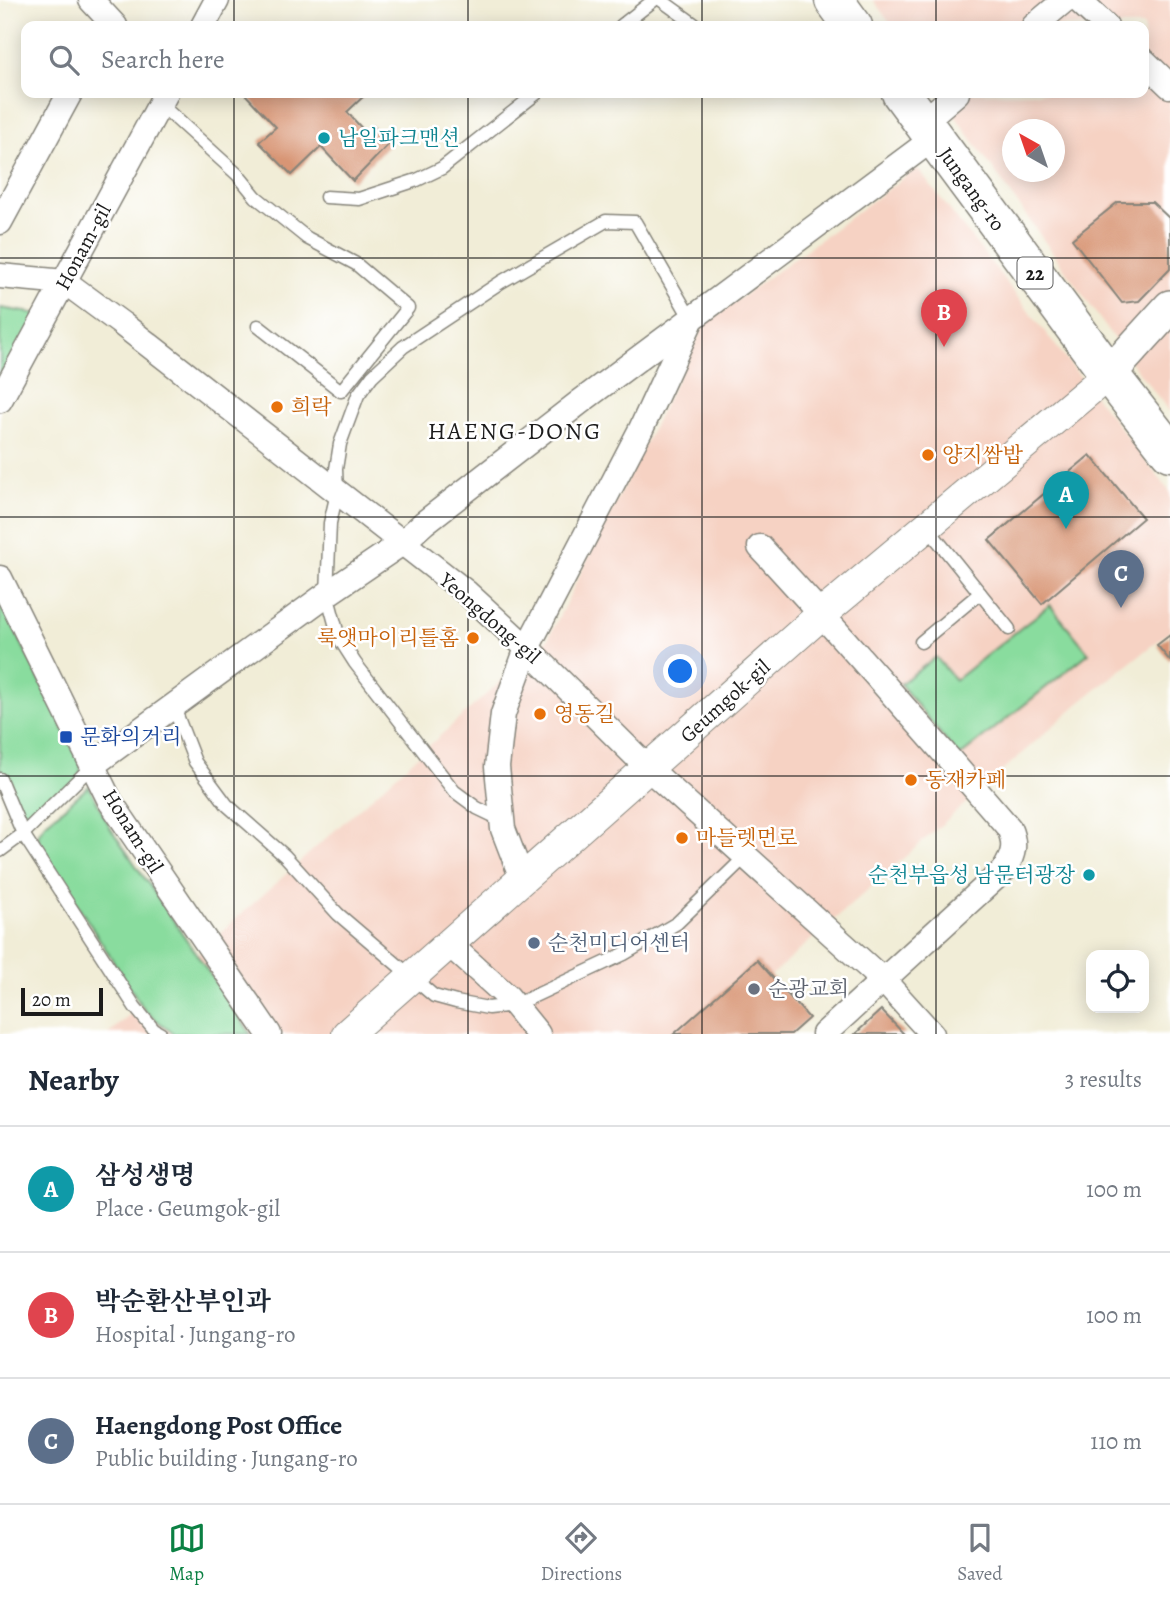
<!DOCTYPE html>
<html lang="en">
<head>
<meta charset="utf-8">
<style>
	body { margin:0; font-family:Alegreya,"Noto Serif KR",serif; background:#f2f2f3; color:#1f2937 }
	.controls { position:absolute; right:21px; bottom:21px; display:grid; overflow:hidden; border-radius:14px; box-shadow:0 4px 18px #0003 }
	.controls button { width:63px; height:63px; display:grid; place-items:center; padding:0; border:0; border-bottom:2px solid #e0e1e3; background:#fff; color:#1f2937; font:35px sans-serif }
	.compass { position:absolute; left:1002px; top:119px; width:63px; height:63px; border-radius:50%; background:#fff; box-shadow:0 4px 18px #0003; rotate:320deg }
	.scale { position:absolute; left:21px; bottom:18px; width:82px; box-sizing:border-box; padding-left:7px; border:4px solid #1c1c1c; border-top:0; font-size:19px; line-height:24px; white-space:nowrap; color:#1c1c1c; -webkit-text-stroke:5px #fff; paint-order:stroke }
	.you { position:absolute; left:681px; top:672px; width:24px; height:24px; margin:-18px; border:5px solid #fff; border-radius:50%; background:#1a73e8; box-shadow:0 0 0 10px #1a73e833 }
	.badge { display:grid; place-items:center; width:46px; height:46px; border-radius:50%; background:#0b8043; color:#fff; font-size:23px; font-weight:700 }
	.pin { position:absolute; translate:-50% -58px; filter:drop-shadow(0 2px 4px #0008) }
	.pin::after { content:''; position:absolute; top:37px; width:24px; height:21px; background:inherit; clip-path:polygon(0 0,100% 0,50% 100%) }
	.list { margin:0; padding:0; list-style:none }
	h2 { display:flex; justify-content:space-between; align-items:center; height:91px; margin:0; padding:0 28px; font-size:30px }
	h2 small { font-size:23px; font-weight:400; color:#747a83 }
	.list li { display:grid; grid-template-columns:46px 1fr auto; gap:21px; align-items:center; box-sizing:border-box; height:126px; padding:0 28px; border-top:2px solid #e0e1e3 }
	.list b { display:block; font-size:26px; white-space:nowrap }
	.list p { margin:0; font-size:23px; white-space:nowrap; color:#747a83 }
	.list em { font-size:23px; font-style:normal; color:#747a83 }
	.icon { flex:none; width:38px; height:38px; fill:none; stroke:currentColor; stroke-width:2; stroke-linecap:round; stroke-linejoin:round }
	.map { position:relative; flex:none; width:1170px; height:1034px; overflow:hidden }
	.search { position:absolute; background:#fff; box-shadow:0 4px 18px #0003; left:21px; right:21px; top:21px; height:77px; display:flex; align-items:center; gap:18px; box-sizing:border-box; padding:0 24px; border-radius:14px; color:#747a83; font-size:26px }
	.sheet { height:469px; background:#fff }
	nav { display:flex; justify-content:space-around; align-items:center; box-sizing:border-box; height:98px; border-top:2px solid #e0e1e3; background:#fff; font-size:19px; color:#747a83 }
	nav a { display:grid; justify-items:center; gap:4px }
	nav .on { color:#0b8043 }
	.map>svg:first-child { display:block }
	.built { fill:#f6d2c3; fill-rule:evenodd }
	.green { fill:#89dc9e; stroke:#527c5d; stroke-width:2 }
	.building { fill:#d89575 }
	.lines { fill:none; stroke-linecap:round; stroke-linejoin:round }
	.service-casing { stroke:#86847a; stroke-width:15 }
	.minor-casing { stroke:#86847a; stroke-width:27 }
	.tertiary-casing { stroke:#86847a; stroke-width:32 }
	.secondary-casing { stroke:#86847a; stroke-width:36 }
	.primary-casing { stroke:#86847a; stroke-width:41 }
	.service { stroke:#fff; stroke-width:12 }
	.minor { stroke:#fff; stroke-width:24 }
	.tertiary { stroke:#fff; stroke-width:30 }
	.secondary { stroke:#fff; stroke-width:33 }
	.primary { stroke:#fff; stroke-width:38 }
	.grid { fill:none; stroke:#1c1c1c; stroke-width:2; stroke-opacity:0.55 }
	.culture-dot { fill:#0f9aa8; stroke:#fff; stroke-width:2.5 }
	.food-dot { fill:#e8710a; stroke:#fff; stroke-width:2.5 }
	.transit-dot { fill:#1a4fb4; stroke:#fff; stroke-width:2.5 }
	.service-dot { fill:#5c6f8a; stroke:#fff; stroke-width:2.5 }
	.worship-dot { fill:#6b7280; stroke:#fff; stroke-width:2.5 }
	.labels { text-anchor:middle; stroke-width:5; stroke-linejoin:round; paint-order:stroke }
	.shield { fill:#fff; stroke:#606060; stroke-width:2 }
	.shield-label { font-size:19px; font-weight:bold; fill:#1c1c1c }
	.culture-label { font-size:21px; fill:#0d838f; stroke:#fff; text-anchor:start }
	.street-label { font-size:21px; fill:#1c1c1c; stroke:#fff }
	.food-label { font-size:21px; fill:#c56008; stroke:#fff; text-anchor:start }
	.transit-label { font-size:21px; fill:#164399; stroke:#fff; text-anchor:start }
	.service-label { font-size:21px; fill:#4e5e75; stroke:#fff; text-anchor:start }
	.worship-label { font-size:21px; fill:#5b616d; stroke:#fff; text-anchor:start }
	.quarter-label { font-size:24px; letter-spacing:2px; fill:#1c1c1c; stroke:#fff }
</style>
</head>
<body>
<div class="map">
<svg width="1170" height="1034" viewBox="0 0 1170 1034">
	<rect width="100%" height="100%" fill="#fff"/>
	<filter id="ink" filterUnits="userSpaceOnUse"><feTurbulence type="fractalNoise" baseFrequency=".0143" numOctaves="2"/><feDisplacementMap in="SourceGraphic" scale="14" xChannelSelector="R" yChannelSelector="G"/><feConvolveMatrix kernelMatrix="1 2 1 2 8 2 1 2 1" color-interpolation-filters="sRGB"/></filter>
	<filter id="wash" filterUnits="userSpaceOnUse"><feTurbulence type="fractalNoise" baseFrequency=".00686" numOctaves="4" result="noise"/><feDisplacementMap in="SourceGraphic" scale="28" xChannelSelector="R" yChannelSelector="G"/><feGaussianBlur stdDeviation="1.57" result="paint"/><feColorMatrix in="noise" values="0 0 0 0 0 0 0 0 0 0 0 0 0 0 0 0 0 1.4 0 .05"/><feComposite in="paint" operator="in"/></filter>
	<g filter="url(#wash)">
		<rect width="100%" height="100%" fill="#f1edd7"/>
		<g class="built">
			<path d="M873,0h297v412l-41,-52 -190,-267h205v-67h-252zM1012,130h42v42h-42z"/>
			<path d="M917,168l253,324v139l-91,72 -374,331h-597l440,-395 156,-314z"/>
		</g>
		<g class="green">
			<path d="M0,308l38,6 -38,81z"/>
			<path d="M0,599l81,166 -1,13 -9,11 -50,27 -21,-46z"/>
			<path d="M1050,605l39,48 -130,104 -59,-73 36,-27 19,23z"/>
			<path d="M89,786l22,43 140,205h-77l-29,-23 -105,-165 -2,-11 7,-11z"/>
		</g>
		<g id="blocks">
			<g class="building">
				<path d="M244,93h123l-20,19 19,21 7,-7 17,17 -37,38 -32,-34 -29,28 -33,-33 17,-15z"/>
				<path d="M1118,202h34l18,17v50l-31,32 -17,2 -50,-64z"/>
				<path d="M1090,455l53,63 -101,86 -53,-64z"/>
				<path d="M1170,635v26l-13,-16z"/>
				<path d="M757,960l52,58 -18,16h-117z"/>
				<path d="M881,1010l23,24h-49z"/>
			</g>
		</g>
	</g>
	<g filter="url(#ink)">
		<use href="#blocks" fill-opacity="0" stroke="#86847a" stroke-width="2"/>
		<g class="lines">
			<defs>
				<g id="service">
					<path d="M661,0l36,26"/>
					<path d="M621,26l33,-26"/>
					<path d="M160,104l78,71 18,22 51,41 49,26 52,44 -67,83 -83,-65"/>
					<path d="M326,197l33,2 58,-19 25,-12 95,-75"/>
					<path d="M980,593l29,36"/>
					<path d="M921,642l59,-49 -54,-67"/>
					<path d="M173,705l22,57 32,43 58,51 53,58 96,82 22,6 32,6 27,-3 109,-51 53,-31 68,-66"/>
					<path d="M0,779l23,55 112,173 19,23 7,4"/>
					<path d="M502,820l-25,-12 -23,-17 -99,-128 -16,-25 -12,-44 3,-71 7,-30 -1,-24 4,-25 18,-49 14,-19 31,-29 98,-65 105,-61 29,1 56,97"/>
					<path d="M0,851l23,-17 71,-70"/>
				</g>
				<g id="minor">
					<path d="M91,0l24,26"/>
					<path d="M1078,0l28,26"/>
					<path d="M203,26l14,-26"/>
					<path d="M1034,26l31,-26"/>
					<path d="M1144,61l26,25"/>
					<path d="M923,122l34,-29"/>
					<path d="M0,222l70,-129"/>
					<path d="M0,276l65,6 57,42 345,269 60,55 122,121 235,212 48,53"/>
					<path d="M0,400l166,-307"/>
					<path d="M760,547c85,92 167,186 249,281 7,16 5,26 -4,41l-181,165"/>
					<path d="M0,578l110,223 159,233"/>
					<path d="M94,764l233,-170 75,-51 22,-20 156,-121 354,-264"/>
					<path d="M523,881l-20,-52 -6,-62 6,-53 24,-66 114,-219 49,-106"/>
					<path d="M450,945l58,52 30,37"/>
				</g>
				<path id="tertiary" d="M347,1034l475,-420 287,-240"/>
				<path id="secondary" d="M1109,374l61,-67"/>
				<g id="primary">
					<path d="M834,0l19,26"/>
					<path d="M901,93l208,281 61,78"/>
				</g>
			</defs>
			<use href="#service" class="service-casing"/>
			<use href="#minor" class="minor-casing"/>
			<use href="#tertiary" class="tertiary-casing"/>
			<use href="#secondary" class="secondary-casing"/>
			<use href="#primary" class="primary-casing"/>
			<use href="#service" class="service"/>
			<use href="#minor" class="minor"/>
			<use href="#tertiary" class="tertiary"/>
			<use href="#secondary" class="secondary"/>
			<use href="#primary" class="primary"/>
		</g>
	</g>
	<path class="grid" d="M234,0v26M468,0v26M702,0v26M936,0v26M234,93v941M468,93v941M702,93v941M936,93v941M0,258h1170M0,517h1170M0,776h1170"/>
	<g class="culture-dot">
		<circle cx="324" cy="138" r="7"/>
		<circle cx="1089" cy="875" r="7"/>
	</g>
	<g class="food-dot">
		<circle cx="277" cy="407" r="7"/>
		<circle cx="928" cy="455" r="7"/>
		<circle cx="473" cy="638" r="7"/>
		<circle cx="540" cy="714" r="7"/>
		<circle cx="911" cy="780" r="7"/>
		<circle cx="682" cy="838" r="7"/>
	</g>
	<rect class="transit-dot" x="59" y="730" width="14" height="14" rx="3.5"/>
	<circle class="service-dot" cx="534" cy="943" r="7"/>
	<circle class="worship-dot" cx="754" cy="989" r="7"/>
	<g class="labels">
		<rect class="shield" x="1017.5" y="257.5" width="35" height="31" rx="5"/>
		<g class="shield-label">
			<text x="1035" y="280">22</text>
		</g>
		<g class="culture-label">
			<text x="338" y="145">남일파크맨션</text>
			<text x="1075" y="882" text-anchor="end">순천부읍성 남문터광장</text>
		</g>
		<g class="street-label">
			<text transform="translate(972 189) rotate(54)" y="7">Jungang-ro</text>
			<text transform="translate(83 247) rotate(-62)" y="7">Honam-gil</text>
			<text transform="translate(490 618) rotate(41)" y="7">Yeongdong-gil</text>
			<text transform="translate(725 701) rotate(-42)" y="7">Geumgok-gil</text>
			<text transform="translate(133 831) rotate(58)" y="7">Honam-gil</text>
		</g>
		<g class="food-label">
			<text x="291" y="414">희락</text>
			<text x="942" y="462">양지쌈밥</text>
			<text x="459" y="645" text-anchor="end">룩앳마이리틀홈</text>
			<text x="554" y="721">영동길</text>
			<text x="925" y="787">동재카페</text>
			<text x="696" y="845">마들렛먼로</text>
		</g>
		<g class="transit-label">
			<text x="80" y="744">문화의거리</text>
		</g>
		<g class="service-label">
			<text x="548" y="950">순천미디어센터</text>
		</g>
		<g class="worship-label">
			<text x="768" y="996">순광교회</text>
		</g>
		<g class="quarter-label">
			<text x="515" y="439">HAENG-DONG</text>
		</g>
	</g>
</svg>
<div class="controls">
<button><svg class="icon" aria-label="locate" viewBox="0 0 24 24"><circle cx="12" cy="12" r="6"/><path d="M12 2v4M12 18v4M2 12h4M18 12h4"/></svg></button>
</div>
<svg class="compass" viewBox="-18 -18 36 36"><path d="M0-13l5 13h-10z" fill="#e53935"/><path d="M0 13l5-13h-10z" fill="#747a83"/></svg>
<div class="scale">20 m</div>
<div class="you"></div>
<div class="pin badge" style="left:1066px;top:529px;background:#0f9aa8">A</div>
<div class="pin badge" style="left:944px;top:347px;background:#e0444e">B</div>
<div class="pin badge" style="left:1121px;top:608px;background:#5c6f8a">C</div>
<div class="search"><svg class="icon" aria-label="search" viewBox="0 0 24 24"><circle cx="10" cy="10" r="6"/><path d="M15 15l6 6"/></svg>Search here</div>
</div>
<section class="sheet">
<h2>Nearby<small>3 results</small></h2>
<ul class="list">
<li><span class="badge" style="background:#0f9aa8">A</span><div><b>삼성생명</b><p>Place · Geumgok-gil</p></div><em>100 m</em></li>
<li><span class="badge" style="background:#e0444e">B</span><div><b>박순환산부인과</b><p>Hospital · Jungang-ro</p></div><em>100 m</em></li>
<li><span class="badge" style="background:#5c6f8a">C</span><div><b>Haengdong Post Office</b><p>Public building · Jungang-ro</p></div><em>110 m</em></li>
</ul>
</section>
<nav>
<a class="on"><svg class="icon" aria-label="map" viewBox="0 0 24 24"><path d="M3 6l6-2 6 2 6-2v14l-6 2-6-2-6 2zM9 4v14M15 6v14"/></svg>Map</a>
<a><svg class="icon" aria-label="directions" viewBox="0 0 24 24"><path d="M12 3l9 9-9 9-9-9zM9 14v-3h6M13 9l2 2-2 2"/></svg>Directions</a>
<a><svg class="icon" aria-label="saved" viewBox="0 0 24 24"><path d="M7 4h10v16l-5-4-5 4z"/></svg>Saved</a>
</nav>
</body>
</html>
